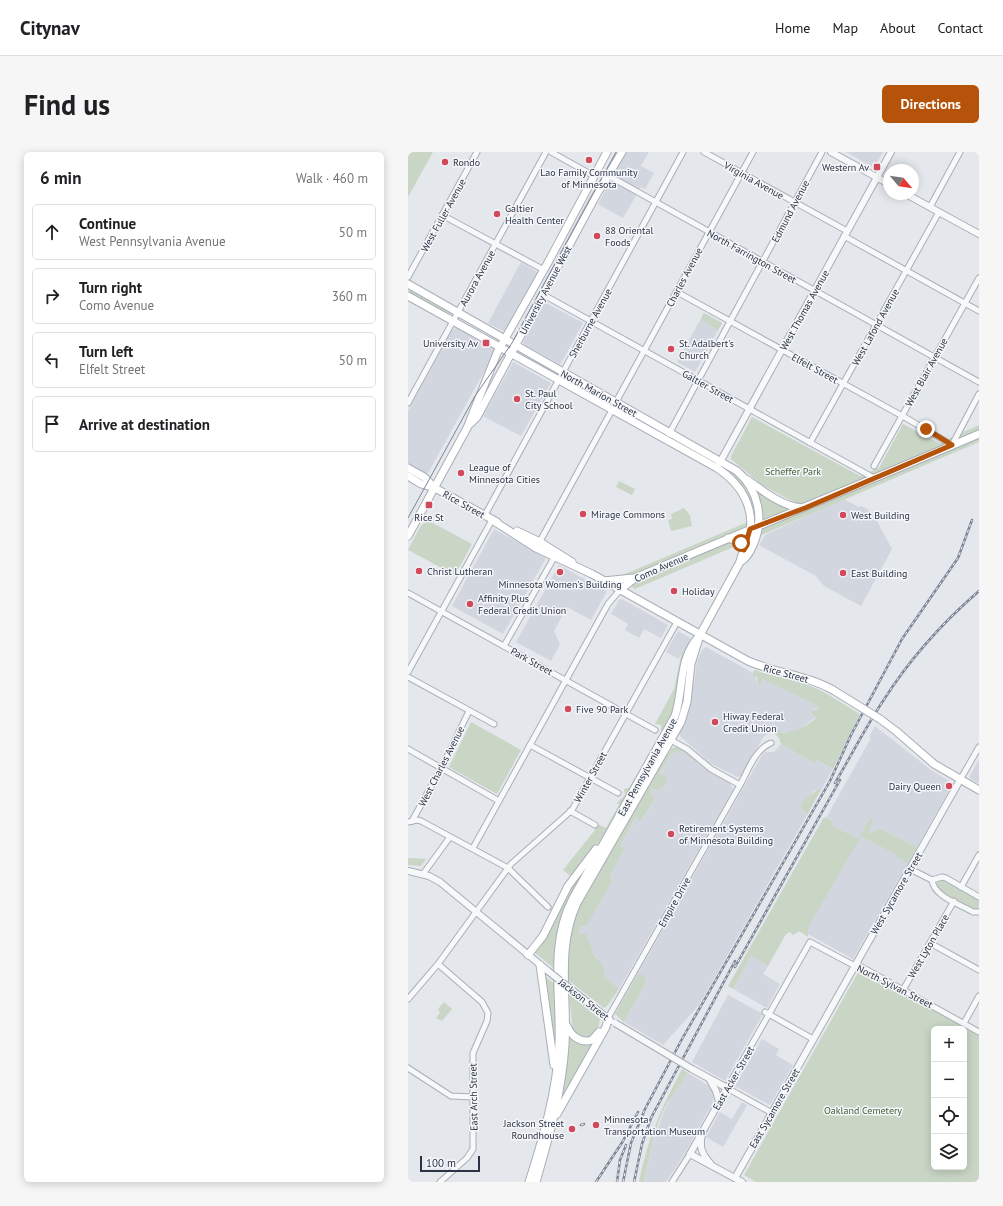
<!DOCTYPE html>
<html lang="en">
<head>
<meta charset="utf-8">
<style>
	body { margin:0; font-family:"PT Sans",sans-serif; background:#f6f6f6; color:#202124 }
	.controls { position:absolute; right:12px; bottom:12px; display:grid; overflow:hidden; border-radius:6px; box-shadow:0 2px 10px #0003 }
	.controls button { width:36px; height:36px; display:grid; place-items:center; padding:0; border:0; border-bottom:1px solid #e0e0e0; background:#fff; color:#202124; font:20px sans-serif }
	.compass { position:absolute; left:475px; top:12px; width:36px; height:36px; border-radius:50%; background:#fff; box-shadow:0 2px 10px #0003; rotate:119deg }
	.scale { position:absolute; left:12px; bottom:10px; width:60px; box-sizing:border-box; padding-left:4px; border:2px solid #2b3445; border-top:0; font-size:11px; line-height:14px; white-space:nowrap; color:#2b3445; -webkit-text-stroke:3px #f4f6f9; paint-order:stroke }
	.stop { position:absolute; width:12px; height:12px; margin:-9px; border:3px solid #b45309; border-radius:50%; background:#fff }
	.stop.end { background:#b45309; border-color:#fff; box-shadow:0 1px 4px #0008 }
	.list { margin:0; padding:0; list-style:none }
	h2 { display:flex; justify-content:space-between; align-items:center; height:52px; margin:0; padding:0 16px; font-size:17px }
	h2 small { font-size:13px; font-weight:400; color:#757577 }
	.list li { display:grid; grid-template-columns:26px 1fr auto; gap:12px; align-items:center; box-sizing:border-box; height:56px; margin:0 8px 8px; padding:0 8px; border:1px solid #e0e0e0; border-radius:6px }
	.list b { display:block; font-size:15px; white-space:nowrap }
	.list p { margin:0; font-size:13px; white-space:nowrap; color:#757577 }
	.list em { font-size:13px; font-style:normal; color:#757577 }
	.icon { flex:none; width:22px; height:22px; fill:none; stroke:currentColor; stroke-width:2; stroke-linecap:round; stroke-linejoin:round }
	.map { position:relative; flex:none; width:571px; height:1030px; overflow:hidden; border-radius:6px }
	header { display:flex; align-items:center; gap:24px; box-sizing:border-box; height:56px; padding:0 20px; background:#fff; border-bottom:1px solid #e0e0e0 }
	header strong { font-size:19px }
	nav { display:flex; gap:22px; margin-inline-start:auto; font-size:14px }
	.intro { display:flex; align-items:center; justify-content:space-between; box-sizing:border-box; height:96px; padding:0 24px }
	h1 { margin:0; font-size:28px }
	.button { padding:10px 18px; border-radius:6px; background:#b45309; color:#fff; font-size:14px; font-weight:700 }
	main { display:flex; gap:24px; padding:0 24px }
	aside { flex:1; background:#fff; border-radius:6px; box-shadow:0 2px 10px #0003 }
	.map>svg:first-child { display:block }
	.built { fill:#d2d6de }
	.green { fill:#c9d6c5; fill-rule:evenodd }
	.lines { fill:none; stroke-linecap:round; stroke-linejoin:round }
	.minor-casing { stroke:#a9aeb7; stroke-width:7 }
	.tertiary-casing { stroke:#a9aeb7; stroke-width:8 }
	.secondary-casing { stroke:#a9aeb7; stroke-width:9 }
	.minor { stroke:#f7f8fa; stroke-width:5 }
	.tertiary { stroke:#f7f8fa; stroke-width:6 }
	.secondary { stroke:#fff; stroke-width:7 }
	.tram { stroke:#7d8696; stroke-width:1 }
	.rail-casing { stroke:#7d8696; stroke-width:2.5 }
	.rail { stroke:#f4f6f9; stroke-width:1; stroke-dasharray:3; stroke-linecap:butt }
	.tertiary-bridge-casing { stroke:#a9aeb7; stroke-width:8; stroke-linecap:butt }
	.secondary-bridge-casing { stroke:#a9aeb7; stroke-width:9; stroke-linecap:butt }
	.tertiary-bridge { stroke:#f7f8fa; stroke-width:6 }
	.secondary-bridge { stroke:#fff; stroke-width:7 }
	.route { stroke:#b45309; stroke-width:5 }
	.poi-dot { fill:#d1495b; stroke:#f4f6f9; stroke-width:1.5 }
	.labels { text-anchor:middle; stroke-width:3; stroke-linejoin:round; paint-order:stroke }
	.poi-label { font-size:10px; fill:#2b3445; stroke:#f4f6f9; text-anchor:start }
	.street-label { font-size:10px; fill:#2b3445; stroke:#f4f6f9 }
	.park-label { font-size:10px; fill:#3f6138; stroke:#f4f6f9 }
</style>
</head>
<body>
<header>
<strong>Citynav</strong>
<nav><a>Home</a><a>Map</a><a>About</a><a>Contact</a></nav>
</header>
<div class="intro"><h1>Find us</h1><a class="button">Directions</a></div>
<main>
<aside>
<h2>6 min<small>Walk · 460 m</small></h2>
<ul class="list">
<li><svg class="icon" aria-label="ahead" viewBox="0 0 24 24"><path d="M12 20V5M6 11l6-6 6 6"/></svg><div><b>Continue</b><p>West Pennsylvania Avenue</p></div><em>50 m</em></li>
<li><svg class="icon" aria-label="right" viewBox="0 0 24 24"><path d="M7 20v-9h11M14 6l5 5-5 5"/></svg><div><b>Turn right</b><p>Como Avenue</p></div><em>360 m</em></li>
<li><svg class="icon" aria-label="left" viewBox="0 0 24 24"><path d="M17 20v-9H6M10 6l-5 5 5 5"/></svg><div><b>Turn left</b><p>Elfelt Street</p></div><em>50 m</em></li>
<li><svg class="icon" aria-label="arrive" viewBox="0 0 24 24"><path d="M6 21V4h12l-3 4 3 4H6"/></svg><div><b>Arrive at destination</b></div></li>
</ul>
</aside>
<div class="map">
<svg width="571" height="1030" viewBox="0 0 571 1030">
	<rect width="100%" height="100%" fill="#e4e7ec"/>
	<g class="built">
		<path d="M218,0h23l-8,14 13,7 -9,16 -4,-2 -18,31 -25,-14z"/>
		<path d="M438,0h37l-9,16z"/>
		<path d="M113,110l15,9 2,3 -31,55 -4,2 -15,-8z"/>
		<path d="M136,150l39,21 -23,42 -35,-19 -2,-4z"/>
		<path d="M296,161l18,10 -27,49 -18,-10z"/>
		<path d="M50,175l36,21 1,4 -67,121 -3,1 -17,-10v-53l44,-81z"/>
		<path d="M105,210l38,21 -30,53 -38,-20z"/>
		<path d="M436,347l14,8 4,-1 10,6 20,37 -31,57 -37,-20 -8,-10 -57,-31 6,-10z"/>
		<path d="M86,377l52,29 -43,76 -51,-28z"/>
		<path d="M151,413l47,26v2l-15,27 -24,-13 -13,24 6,13 -9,17 -35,-19z"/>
		<path d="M214,447l46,26 -7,13 -17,-9 -5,9 -14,-8 3,-6 -17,-10 8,-14z"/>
		<path d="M270,479l12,7 -5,14 -3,-1 -3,8 -13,-7z"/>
		<path d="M298,495l49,27 3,12 5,-8 57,29 -6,2 -1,6 3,2 -15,11 -9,4 -22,1 -6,3 -23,40 -4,1 -27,-14 -31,-28 13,-54 2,3 3,-23 5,-11z"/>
		<path d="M467,574l56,44 22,13 -36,64 -37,-18 -11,4 -1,-1 5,-14 -2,-1 -13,21 -24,-11 -2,-6 -6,-3 45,-80 -2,-1z"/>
		<path d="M373,592l33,19 2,-3 17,9 -12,21 -7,1 -6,8 -5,11 4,5 -108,190 -36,40 -39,-23 22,-40 -7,-8 -2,1 125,-220 3,-3h9z"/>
		<path d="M271,599h3l19,15 29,17 3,7 -114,199 -14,-12 -14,-29 -12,-14v-7h5l28,-48 -2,-4 15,-27 -5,-3 17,-29 5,4 13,-22 -5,-5 3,-6 7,2 6,-6 -2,-8h-5l13,-22z"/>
		<path d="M571,607v24l-9,-4v-3z"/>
		<path d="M453,683l36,20v2l11,6 -55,96 -45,-25v-6z"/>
		<path d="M343,804l17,10 -5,8 17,10 -13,24 -34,-19z"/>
		<path d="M320,843l35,19 -38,67 -33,-19z"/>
		<path d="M354,887l17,10 -3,6 17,10 -23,40 -35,-19z"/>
		<path d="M280,921l21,13 5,10 -2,8 -28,51 -18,27h-22l8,-36 10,-30 8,-17z"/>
		<path d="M334,950l5,3 -24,42 -17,-10 14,-25 12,7z"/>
	</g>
	<g class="green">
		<path d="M0,0h25l-25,45z"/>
		<path d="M2,135l42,24 -2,3 -42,-21z"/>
		<path d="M296,161l18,10 -4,7 -17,-11z"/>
		<path d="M344,265l108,59 19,-8 24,-44 36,19 40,-18v17l-344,147 -17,-12 137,-58c-1,-21 -13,-37 -30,-50v-2l29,21 32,18 8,-4 -32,-17 -31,-26v-3z"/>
		<path d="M211,329l16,8 -3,6 -16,-8z"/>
		<path d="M276,356l6,7 2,11 -21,5 -3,-11 4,-1 -1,-5z"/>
		<path d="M19,368l45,24 -17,31 -47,-25 12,-23z"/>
		<path d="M274,499l3,1 -10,58 -69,123 -34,44 -9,-7 36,-45 7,3 13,-23 -2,-2 8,-8 -1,-6 5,-1 32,-55v-8l-6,-1 19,-35z"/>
		<path d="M346,518l48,13 -2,6 3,-6 19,8 38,23 -27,55 -16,-9 -3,3 -33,-19 -2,-6 -6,-6 3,-3 5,2v2c14,-1 25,-6 35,-15l-5,-6 9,-5 -57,-28 -5,7 -1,-9 -4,-1z"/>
		<path d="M63,570l50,28 -24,44 -48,-27z"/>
		<path d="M269,595l9,5 15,14 -19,-15 -10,2 -13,21 7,2 1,6 -7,7 -4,1 -4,-2 -2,5 5,5 -14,23 -5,-4 -16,28 5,3 -15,27 2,6 -25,44 -8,3v6h7l9,23 7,7 3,13 14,12 -12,17 -3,2 -36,-28v-41l9,-30 77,-134 18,-27z"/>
		<path d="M411,637l2,1 -14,25 -6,-8 1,-5z"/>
		<path d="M416,665l8,4 2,6 24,11 13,-21 2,1 -4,15 11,-4 37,18 -9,16 -12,-6 1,-2 -36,-19 -53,92v9l-9,-6 -6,4 -3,-3 -4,2 -18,32 -17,-10 -18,33 -5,-3z"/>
		<path d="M0,706h2l16,1 -5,7 -13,-1z"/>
		<path d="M181,711l-33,107 -22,-18 35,-63z"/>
		<path d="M535,728l36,19v10h-5l-34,-18 -4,-7 2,-3z"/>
		<path d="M452,817l119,65v148h-223l-12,-7zM526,877h30v138h-30z"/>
		<path d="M231,822l5,2 2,6 -22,40 -9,-8 22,-39z"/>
		<path d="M138,825l10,8v69l-11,-75z"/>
		<path d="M161,842l31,25 -2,10 -5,7 -10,3 -10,-7z"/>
		<path d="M36,850l8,7 -10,12 -6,-3 4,-5 -2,-4z"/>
		<path d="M161,883l2,2 25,2 -35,62z"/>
		<path d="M274,917l6,4c-6,9 -12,17 -18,26 -15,21 -20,57 -26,83h-5c9,-45 22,-73 43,-113z"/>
	</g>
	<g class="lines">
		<defs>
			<g id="minor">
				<path d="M143,0l43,24"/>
				<path d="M296,0l143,79"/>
				<path d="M201,24l370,206"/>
				<path d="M522,55l30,-55"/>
				<path d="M34,63l102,55"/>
				<path d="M436,84l135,75"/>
				<path d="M0,125l69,-125"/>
				<path d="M269,140l229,126 46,27 27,-51"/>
				<path d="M134,142l332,184"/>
				<path d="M208,250l137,-250"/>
				<path d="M0,251l138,-251"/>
				<path d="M261,282l153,-282"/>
				<path d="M402,291l129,-231"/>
				<path d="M466,314l105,-188"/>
				<path d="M77,363l198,-363"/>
				<path d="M131,391l73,-133"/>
				<path d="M0,441l247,137"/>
				<path d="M96,494l52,-92"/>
				<path d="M0,520l84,-152"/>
				<path d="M0,525l86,47"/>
				<path d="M122,593l88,48"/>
				<path d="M0,597l91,52"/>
				<path d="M552,628l19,-33"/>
				<path d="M332,633c8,-14 15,-36 31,-42"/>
				<path d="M162,659l25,14"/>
				<path d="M4,669l31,-56 26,-54"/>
				<path d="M0,670l9,-2 4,1 87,47 40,39"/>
				<path d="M65,696l135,-244 12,-14"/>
				<path d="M502,717l22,11 10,-3 4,1 33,19"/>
				<path d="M15,722l27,-37"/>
				<path d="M524,728c2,17 28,24 41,32h6"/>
				<path d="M553,735l18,-32"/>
				<path d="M522,791l49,27"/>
				<path d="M30,812l44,38 6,11 -1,8 -14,32v96l-6,9 -27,24"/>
				<path d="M495,838l51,-89"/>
				<path d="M0,847l30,-35 73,-100 61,-54 105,-188"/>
				<path d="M357,860l48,27"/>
				<path d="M200,866l132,-233 -29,-16 -24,-20 -18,-10"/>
				<path d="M556,871l15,-27"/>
				<path d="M0,916l43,28 22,1"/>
				<path d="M364,961l-45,-25 83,-146 45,24h5l119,66"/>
				<path d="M264,1030l18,-28"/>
			</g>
			<g id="tertiary">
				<path d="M423,0l58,32"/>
				<path d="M498,42l73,40"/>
				<path d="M311,312l172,-312"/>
				<path d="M0,719l21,5 11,6 108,89"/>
				<path d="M174,846l29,23"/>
				<path d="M284,917l35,19 -37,66 52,28"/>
				<path d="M302,928l6,11 3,11"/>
				<path d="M294,983c-3,12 0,19 8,28"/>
				<path d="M327,1026l225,-398"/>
			</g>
			<g id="secondary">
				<path d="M0,132l329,187c21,18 28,48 16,74 -3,7 -6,13 -13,17"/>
				<path d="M0,144l309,172c25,16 39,41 32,71 -2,8 -8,15 -9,23l-40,73 -9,29 -4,38 -6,20 -104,181c-21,45 -9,94 -12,142 -3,47 -16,92 -29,137"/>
				<path d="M62,272l7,-7 117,-218 28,-47"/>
				<path d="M0,316l16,9 9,9"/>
				<path d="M0,324l13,8 14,4 62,34"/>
				<path d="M340,328c16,12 34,26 54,28"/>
				<path d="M84,368l44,28 56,26 156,87c28,12 58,14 85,29"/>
				<path d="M109,379l23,11 32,20"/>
				<path d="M0,384l59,-108 30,-75 54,-96 56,-105"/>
				<path d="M320,386l14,5 3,7"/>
				<path d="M196,429l29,-3"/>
				<path d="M212,438l15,-12c114,-49 230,-95 344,-144"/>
				<path d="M472,567l16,12 38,33 45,26"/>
				<path d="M120,803l15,-19 25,-50 28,-37"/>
				<path d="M132,813l14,100"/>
				<path d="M159,874c4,10 14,18 25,14l7,-8"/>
				<path d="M149,962l49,-87 2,-9"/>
				<path d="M121,1030c14,-44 28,-91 30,-137 2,-49 -10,-100 13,-145l103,-184c9,-27 3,-57 24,-80"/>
			</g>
		</defs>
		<use href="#minor" class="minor-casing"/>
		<use href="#tertiary" class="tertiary-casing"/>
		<use href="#secondary" class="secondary-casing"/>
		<use href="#minor" class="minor"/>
		<use href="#tertiary" class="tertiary"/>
		<use href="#secondary" class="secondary"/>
		<path class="tram" d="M0,366l67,-122 37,-53 104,-191"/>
		<defs>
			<g id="rail">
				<path d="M427,631c16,-27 30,-55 48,-82 26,-41 59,-78 96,-110"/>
				<path d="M327,815l105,-187"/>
				<path d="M173,973l3,-1"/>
				<path d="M188,1030l27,-41 15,-29"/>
				<path d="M209,1030l3,-22 6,-15"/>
				<path d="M215,1030l8,-39 14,-34 37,-70 148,-258 21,-46 51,-96 56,-81 14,-38"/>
				<path d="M226,1030l8,-38 9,-26 84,-157"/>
			</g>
		</defs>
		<use href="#rail" class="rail-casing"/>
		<use href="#rail" class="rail"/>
		<defs>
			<g id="tertiary-bridge">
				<path d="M140,819l34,27"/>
				<path d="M207,871l77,46"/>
			</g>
			<path id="secondary-bridge" d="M425,538l47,29"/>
		</defs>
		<use href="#tertiary-bridge" class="tertiary-bridge-casing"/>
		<use href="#secondary-bridge" class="secondary-bridge-casing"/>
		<use href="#tertiary-bridge" class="tertiary-bridge"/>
		<use href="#secondary-bridge" class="secondary-bridge"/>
	</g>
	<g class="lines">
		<path class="route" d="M333,391l3,7 6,-21 55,-21 147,-63 -26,-16"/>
	</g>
	<g class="poi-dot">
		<circle cx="181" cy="8" r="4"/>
		<circle cx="37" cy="10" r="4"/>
		<rect x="465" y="11" width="8" height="8" rx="2"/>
		<circle cx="89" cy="62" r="4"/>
		<circle cx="189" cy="84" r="4"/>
		<rect x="74" y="187" width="8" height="8" rx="2"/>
		<circle cx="263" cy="197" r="4"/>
		<circle cx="109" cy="247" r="4"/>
		<circle cx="53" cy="321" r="4"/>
		<rect x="17" y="349" width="8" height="8" rx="2"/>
		<circle cx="175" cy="362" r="4"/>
		<circle cx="435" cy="363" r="4"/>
		<circle cx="11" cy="419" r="4"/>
		<circle cx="152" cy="420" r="4"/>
		<circle cx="435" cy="421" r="4"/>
		<circle cx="266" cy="439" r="4"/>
		<circle cx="62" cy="452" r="4"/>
		<circle cx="160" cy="557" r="4"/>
		<circle cx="307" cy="570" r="4"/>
		<circle cx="541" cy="634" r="4"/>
		<circle cx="263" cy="682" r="4"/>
		<circle cx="188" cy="973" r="4"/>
		<circle cx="164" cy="977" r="4"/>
	</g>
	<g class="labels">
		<g class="poi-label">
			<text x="45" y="14">Rondo</text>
			<text x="461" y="19" text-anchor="end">Western Av</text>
			<text x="181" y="24" text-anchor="middle">Lao Family Community<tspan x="181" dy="12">of Minnesota</tspan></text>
			<text x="97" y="60">Galtier<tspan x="97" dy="12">Health Center</tspan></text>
			<text x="197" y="82">88 Oriental<tspan x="197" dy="12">Foods</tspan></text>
			<text x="70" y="195" text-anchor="end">University Av</text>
			<text x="271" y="195">St. Adalbert's<tspan x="271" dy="12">Church</tspan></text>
			<text x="117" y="245">St. Paul<tspan x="117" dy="12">City School</tspan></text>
			<text x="61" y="319">League of<tspan x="61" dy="12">Minnesota Cities</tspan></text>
			<text x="183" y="366">Mirage Commons</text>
			<text x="443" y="367">West Building</text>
			<text x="21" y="369" text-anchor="middle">Rice St</text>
			<text x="19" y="423">Christ Lutheran</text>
			<text x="443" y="425">East Building</text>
			<text x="152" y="436" text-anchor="middle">Minnesota Women's Building</text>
			<text x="274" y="443">Holiday</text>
			<text x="70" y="450">Affinity Plus<tspan x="70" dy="12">Federal Credit Union</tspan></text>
			<text x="168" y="561">Five 90 Park</text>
			<text x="315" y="568">Hiway Federal<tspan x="315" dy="12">Credit Union</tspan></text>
			<text x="533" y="638" text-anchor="end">Dairy Queen</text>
			<text x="271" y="680">Retirement Systems<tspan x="271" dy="12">of Minnesota Building</tspan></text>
			<text x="196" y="971">Minnesota<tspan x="196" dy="12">Transportation Museum</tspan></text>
			<text x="156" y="975" text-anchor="end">Jackson Street<tspan x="156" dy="12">Roundhouse</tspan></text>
		</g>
		<g class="street-label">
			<text transform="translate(346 28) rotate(29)" y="4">Virginia Avenue</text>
			<text transform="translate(382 59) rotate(-62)" y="4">Edmund Avenue</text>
			<text transform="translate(35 63) rotate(-61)" y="4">West Fuller Avenue</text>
			<text transform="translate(344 104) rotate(29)" y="4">North Farrington Street</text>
			<text transform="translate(276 125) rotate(-62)" y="4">Charles Avenue</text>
			<text transform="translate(69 126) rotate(-61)" y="4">Aurora Avenue</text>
			<text transform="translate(137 138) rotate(-62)" y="4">University Avenue West</text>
			<text transform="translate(396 158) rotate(-61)" y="4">West Thomas Avenue</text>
			<text transform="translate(182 171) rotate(-61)" y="4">Sherburne Avenue</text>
			<text transform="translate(467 175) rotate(-61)" y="4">West Lafond Avenue</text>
			<text transform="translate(407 216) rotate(29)" y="4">Elfelt Street</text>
			<text transform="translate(518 220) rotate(-61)" y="4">West Blair Avenue</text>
			<text transform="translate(300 234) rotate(29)" y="4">Galtier Street</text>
			<text transform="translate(191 241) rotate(29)" y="4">North Marion Street</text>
			<text transform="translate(56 352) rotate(29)" y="4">Rice Street</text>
			<text transform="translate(253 415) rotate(-24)" y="4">Como Avenue</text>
			<text transform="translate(124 509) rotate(29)" y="4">Park Street</text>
			<text transform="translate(378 521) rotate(15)" y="4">Rice Street</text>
			<text transform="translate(33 614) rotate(-63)" y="4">West Charles Avenue</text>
			<text transform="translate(239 615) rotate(-61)" y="4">East Pennsylvania Avenue</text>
			<text transform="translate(182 625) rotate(-61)" y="4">Winter Street</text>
			<text transform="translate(488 741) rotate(-60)" y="4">West Sycamore Street</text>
			<text transform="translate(266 750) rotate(-61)" y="4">Empire Drive</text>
			<text transform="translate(520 794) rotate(-60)" y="4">West Lyton Place</text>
			<text transform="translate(487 834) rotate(27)" y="4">North Sylvan Street</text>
			<text transform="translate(176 847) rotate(38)" y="4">Jackson Street</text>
			<text transform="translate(325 926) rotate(-60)" y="4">East Acker Street</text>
			<text transform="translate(65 945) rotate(-91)" y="4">East Arch Street</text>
			<text transform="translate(366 956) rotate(-60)" y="4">East Sycamore Street</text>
		</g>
		<g class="park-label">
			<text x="385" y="323">Scheffer Park</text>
			<text x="455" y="962">Oakland Cemetery</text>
		</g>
	</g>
</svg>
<div class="controls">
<button>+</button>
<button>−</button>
<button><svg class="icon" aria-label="locate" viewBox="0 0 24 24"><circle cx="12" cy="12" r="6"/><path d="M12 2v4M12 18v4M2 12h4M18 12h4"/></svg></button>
<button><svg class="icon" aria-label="layers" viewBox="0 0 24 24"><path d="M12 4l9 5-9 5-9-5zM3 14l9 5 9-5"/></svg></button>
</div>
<svg class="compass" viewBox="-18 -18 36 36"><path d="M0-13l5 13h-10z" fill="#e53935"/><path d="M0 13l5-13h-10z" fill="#757577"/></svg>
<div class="scale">100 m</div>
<div class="stop" style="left:333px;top:391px"></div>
<div class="stop end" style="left:518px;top:277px"></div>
</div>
</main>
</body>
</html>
